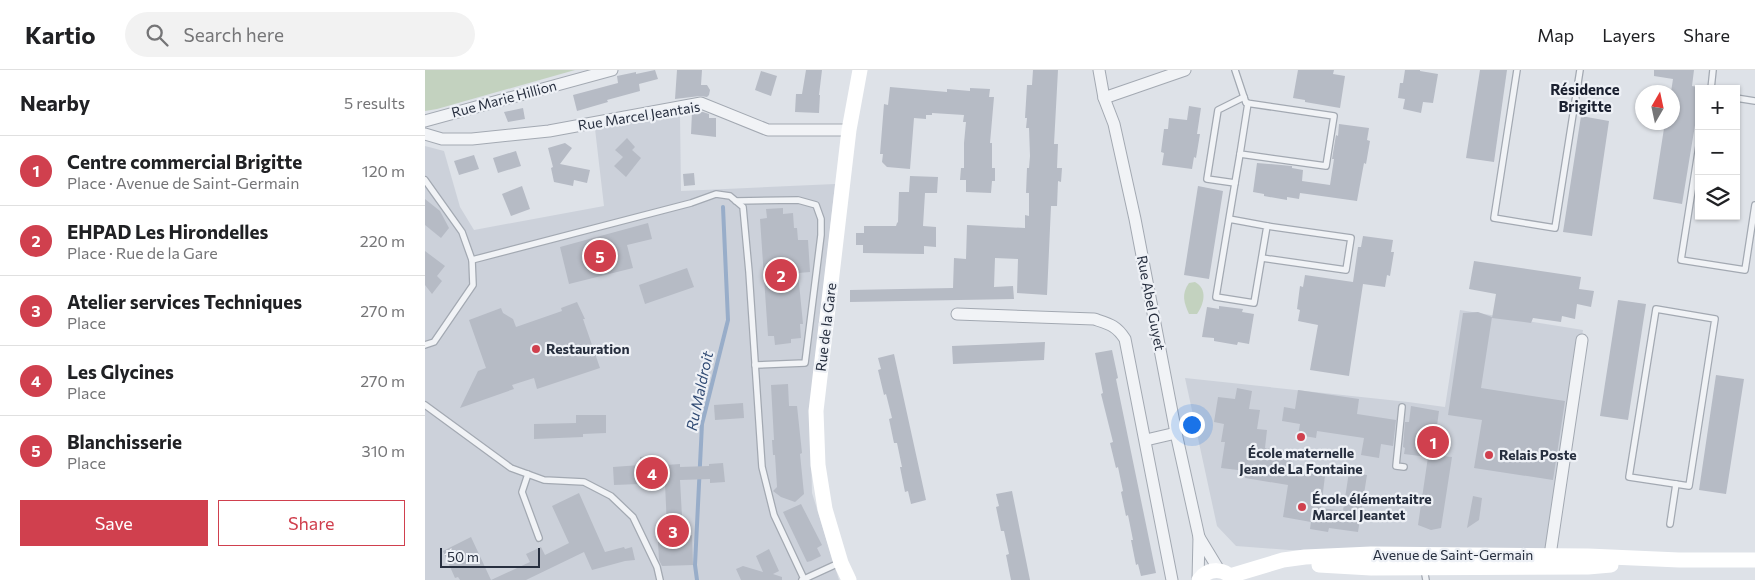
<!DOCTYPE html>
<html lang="en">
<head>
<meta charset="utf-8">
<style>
	body { margin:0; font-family:Commissioner,sans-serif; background:#f2f2f2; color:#202124 }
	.controls { position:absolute; right:15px; top:15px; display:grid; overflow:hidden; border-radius:0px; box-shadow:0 1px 4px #0004 }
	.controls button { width:45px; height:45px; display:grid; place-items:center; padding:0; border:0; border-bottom:1px solid #e0e0e0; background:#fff; color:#202124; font:25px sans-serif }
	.compass { position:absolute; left:1210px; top:15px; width:45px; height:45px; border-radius:50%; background:#fff; box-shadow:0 1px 4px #0004; rotate:9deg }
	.scale { position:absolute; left:15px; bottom:12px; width:100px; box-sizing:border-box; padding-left:5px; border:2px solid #272f3f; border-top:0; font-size:14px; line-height:18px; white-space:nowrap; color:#272f3f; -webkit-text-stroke:4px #eef1f6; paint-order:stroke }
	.you { position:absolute; left:766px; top:354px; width:18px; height:18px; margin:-12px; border:4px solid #fff; border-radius:50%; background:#1a73e8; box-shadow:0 0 0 8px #1a73e833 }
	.badge { display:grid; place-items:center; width:32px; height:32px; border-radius:50%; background:#d0404e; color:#fff; font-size:16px; font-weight:700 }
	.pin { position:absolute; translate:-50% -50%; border:2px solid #fff; box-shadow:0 1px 5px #0006 }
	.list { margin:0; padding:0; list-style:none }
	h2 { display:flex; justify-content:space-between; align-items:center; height:65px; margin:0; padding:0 20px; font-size:21px }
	h2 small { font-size:16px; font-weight:400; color:#757577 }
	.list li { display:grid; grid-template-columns:32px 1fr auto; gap:15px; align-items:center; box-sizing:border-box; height:70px; padding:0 20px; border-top:1px solid #e0e0e0 }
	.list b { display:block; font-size:19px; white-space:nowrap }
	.list p { margin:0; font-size:16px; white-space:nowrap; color:#757577 }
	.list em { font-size:16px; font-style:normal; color:#757577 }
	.actions { display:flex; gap:10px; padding:15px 20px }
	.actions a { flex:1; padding:11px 0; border:1px solid #d0404e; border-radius:0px; text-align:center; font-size:18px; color:#d0404e }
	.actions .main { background:#d0404e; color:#fff }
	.icon { flex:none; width:28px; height:28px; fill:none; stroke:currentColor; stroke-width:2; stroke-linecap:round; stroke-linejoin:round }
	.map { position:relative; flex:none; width:1330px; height:510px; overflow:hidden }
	header { display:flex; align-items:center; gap:30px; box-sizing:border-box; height:70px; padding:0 25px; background:#fff; border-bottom:1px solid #e0e0e0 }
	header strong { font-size:24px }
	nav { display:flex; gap:28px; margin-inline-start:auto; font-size:18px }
	.search { width:350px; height:45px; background:#f2f2f2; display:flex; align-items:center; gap:12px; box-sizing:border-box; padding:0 18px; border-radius:28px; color:#757577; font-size:19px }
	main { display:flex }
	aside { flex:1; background:#fff }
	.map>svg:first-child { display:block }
	.built { fill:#ccd1da }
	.green { fill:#c3d2bf }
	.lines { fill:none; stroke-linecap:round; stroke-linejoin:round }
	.stream { stroke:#98adc9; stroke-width:4 }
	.building { fill:#b6bbc5 }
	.lane-casing { stroke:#a3a9b2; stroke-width:8 }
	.street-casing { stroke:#a3a9b2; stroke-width:13 }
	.lane { stroke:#f1f3f6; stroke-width:5.5 }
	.street { stroke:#f1f3f6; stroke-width:11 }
	.secondary { stroke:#fff; stroke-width:15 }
	.poi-dot { fill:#d0404e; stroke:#eef1f6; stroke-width:2 }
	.labels { text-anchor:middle; stroke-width:4.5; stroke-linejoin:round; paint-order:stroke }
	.street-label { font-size:14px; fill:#272f3f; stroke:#eef1f6 }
	.poi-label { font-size:14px; font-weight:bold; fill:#272f3f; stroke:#eef1f6; text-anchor:start }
	.neighbourhood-label { font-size:15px; font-weight:bold; fill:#1a2030; stroke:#eef1f6 }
	.water-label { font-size:15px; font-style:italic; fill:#314b74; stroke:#eef1f6 }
</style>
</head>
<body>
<header>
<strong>Kartio</strong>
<div class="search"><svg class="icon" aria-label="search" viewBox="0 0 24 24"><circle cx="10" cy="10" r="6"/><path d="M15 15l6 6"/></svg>Search here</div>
<nav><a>Map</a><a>Layers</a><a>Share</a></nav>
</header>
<main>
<aside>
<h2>Nearby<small>5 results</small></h2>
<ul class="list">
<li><span class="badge">1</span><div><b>Centre commercial Brigitte</b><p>Place · Avenue de Saint-Germain</p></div><em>120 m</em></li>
<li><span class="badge">2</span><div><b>EHPAD Les Hirondelles</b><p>Place · Rue de la Gare</p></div><em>220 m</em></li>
<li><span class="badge">3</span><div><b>Atelier services Techniques</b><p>Place</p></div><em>270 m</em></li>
<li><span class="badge">4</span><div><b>Les Glycines</b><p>Place</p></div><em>270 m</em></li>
<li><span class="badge">5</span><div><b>Blanchisserie</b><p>Place</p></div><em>310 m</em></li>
</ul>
<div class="actions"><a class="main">Save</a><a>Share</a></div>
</aside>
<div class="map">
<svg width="1330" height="510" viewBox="0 0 1330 510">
	<rect width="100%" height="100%" fill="#dee2e8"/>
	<g class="built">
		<path d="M255,45l1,76 154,-7 -25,226 2,83 27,87h-414v-434l19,5 16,56 14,23 130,-24 -9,-77z"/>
		<path d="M1035,240l123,20 -33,220h-261l-53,-4 -19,-20 -32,-148 223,24 37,5z"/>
	</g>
	<g class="green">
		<path d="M0,0h150l-138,39 -12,2z"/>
		<path d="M770,212c13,7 9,22 2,32h-8c-5,-11 -8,-20 0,-31z"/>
	</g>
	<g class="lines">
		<path class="stream" d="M272,510l-2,-15 7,-141 26,-104 -5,-113"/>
	</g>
	<g class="building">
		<path d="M230,0l3,9 -19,5 1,7 -33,9 1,2 -31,9 -4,-16 45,-12 -1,-7 19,-4v2z"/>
		<path d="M252,0h25l-1,15h6l3,5 -1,5 -2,2 -7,-1 -25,3z"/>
		<path d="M381,0h16l-3,25h1l-1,18 -24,-1 1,-18h6z"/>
		<path d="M608,0h25l-4,74h4l-1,24h5l-1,14 -3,-1 -1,25h-6l-4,89 -30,-2 1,-34 -23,-1 -1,29 19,-1 1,13 -164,3v-12l103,-2 1,-30 12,1 1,-34 58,3v-13l4,1v-23h-3l1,-25h2l1,-12 -1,-28h-3l1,-10h-2l2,-33h5z"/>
		<path d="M873,0h36l-1,4 12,2 -5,32 -35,-6v-2l-12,-2z"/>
		<path d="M980,0h15v1l18,3 -5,29 -10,-1 -2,11 -18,-4 2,-10 -7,-1 2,-15h3z"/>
		<path d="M1055,0h27l-13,92 -28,-4z"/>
		<path d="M1229,0h40l-2,16 7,1v14l-17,103 -29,-5 12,-77h8v-30h-2l2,-13 -19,-3z"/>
		<path d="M336,1l16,5 -6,20 -16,-6z"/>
		<path d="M465,17l57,5v-3l23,2v-3l20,1 -1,8h5l-4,46h2v25h3v13h-3l-1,12 -25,-1v-12h-6l1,-12h3v-25l2,-21h-3l1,-7 -32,-2v2h-6v4l-12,-1 -4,51 -23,-2 -5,-5 1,-8h-3l4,-50 4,1z"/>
		<path d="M764,36l12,2 -4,26h3l-4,24 -2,-1 -2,12 -30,-4 2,-12 -3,-1 3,-23h4l1,-11 18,2z"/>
		<path d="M98,38l2,11 -17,3 -4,-10z"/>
		<path d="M267,42h11l6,2v4h7v19l-25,-3z"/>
		<path d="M1156,46l28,5 -17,115 -29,-4z"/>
		<path d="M914,54l30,4 -2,12 3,1 -4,23 -2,-1 -7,38 -57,-8 -1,6 -12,-2v3l-23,-4v-2l-11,-2 4,-29 35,3v2l11,2 -1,11 28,4 4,-26h-2l4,-24 2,1z"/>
		<path d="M202,68l8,9 -3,3 9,8 -15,19 -12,-11 9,-9 -8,-7z"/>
		<path d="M140,73l7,5 -12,16 30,6 -3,13 -13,-3 -1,6 -19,-4 -3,-14 2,-1 -5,-19z"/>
		<path d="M91,81l5,15 -23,7 -5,-15z"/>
		<path d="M49,85l5,14 -20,6 -5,-14z"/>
		<path d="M269,103l1,12 -11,1 -1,-12z"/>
		<path d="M485,106l28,1 -1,16h-12l-2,33 13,1v20l-12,-1v8l-61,-1v-8h-7v-12h8v-7h32l1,-3 1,-1 1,-30h10z"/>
		<path d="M97,116l8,23 -19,7 -9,-22z"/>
		<path d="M773,116l25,5 -14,88 -25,-4z"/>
		<path d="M0,129l15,12 9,17 -8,10 -16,-13z"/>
		<path d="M358,138v6l10,-1 1,15h3l1,12h10l2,32 -12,1 5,51h-3l1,14 -10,1v4l-16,2 -1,-9h-6l-8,-117 7,-1 -1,-9z"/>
		<path d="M223,153l4,16 -25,6 6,23 -64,16 -9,-37z"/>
		<path d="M938,166l30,4 -2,12h3l-4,24 -3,-1 -2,12 -22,-3 -14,92 -39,-6 8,-45 -20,-4 2,-11 -3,-1 3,-23 3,1 2,-12 48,7 5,-35h3z"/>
		<path d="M0,181l20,15 -8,10 5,5 -10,13 -7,-9z"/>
		<path d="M1049,191l107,16 -2,12 15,2 -3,16 -14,-3 -2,15 -13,-3 -1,6 -28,-4 -2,5 -39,-5 4,-24 -27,-5z"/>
		<path d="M262,198l7,19 -49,17 -6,-19z"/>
		<path d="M1193,230l28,4 -18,116 -28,-4z"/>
		<path d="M152,232l8,17h-2l17,49 -63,21 -3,-11 -22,7 2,4 -54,19 18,-37 8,-3 -17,-48 32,-12 2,5 10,6 3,8 46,-16 -1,-3z"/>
		<path d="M794,236l24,3 -1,3 12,2 -5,30 -11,-2 -1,3 -23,-4v-3l-12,-1 5,-30 12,2z"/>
		<path d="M1053,242l14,5 -11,71 84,13 -12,79 -79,-12 8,-48 -34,-5 15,-102z"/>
		<path d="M620,272l-1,18 -91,4 -1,-18z"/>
		<path d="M687,280l6,28 -2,1 40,194 -15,3 -3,-12 -2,1 -5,-25h2l-5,-25 -2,1 -5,-24 2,-1 -5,-24 -2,1 -6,-25 3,-1 -12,-48 2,-1 -8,-40z"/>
		<path d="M469,284l32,146 -15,4 -3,-13 -3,1 -5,-25h2l-5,-24h-3l-5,-24 3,-1 -6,-24 -2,1 -6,-25 3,-1 -3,-11z"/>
		<path d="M1291,305l28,4 -18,115 -27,-4z"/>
		<path d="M363,314l1,22h8l5,47 -2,1 4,40 -9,8 -14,-5 -8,-6 4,-4 -2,-32h-2l-1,-15h2l-3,-55z"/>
		<path d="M812,318l15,3 -3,18 11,1 -3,19 10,1 -2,18 28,4 -3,18 35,6 -4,32 22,3 6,-39 18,3 -9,57 -29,-4 -1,4 -18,-3 1,-7 -28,-5 5,-32 -43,-7 1,-7 -25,-3 4,-26h-4l3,-18 -10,-2 4,-25 17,2z"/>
		<path d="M873,320l61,9 -2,15 39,6 -3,26 -12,-2 -2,14 -18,-3 3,-17 -47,-7 -1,7 -18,-3 2,-11 -18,-3 2,-14 11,2z"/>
		<path d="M318,333l1,15 -29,2 -1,-15z"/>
		<path d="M986,336l28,5 -6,44 19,2 -11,71 -10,2 -13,-5 10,-68 -24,-3 1,-6 -2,-1 2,-25h4z"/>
		<path d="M151,345h30v18l-23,1v3l-49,2v-15l42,-1z"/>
		<path d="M227,386v10l28,-2v3l29,-1v-2l14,-1 2,19 -15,1v-4l-30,1 3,55h9l1,30 -31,1 -3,-6 -1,-18 6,-1 -1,-14h4l-2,-44 -51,2 -1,-18 27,-2v-8z"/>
		<path d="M587,421l18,89h-19l-5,-25 3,-1 -5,-23h-3l-5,-24 3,-1 -3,-12z"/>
		<path d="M154,423l26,59 19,-5 1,2 7,-2 3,13 -10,1 -33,9 -8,-18 -58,28h-66l-2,-3 -3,1 -12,-27 28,-14 20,43 39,-18 -4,-8 15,-7 4,8 24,-12 -17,-37z"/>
		<path d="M1048,426l9,2 -3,22 -12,8z"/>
		<path d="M376,434l21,41 -5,3 4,8 -10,5 -4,1 -24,-50z"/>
		<path d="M344,479l10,22 -6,3 9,3v3h-41l-5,-11 7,-3 20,6 -7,-16z"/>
	</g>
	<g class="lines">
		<defs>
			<g id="lane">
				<path d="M810,0l11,33 88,13 -8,50 -86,-12 8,-51"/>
				<path d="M1092,0l-23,148 61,10 25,-158"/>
				<path d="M1286,19l2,-19"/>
				<path d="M1311,28l19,3"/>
				<path d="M1274,76l-18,114 64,10 10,-65"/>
				<path d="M815,84l-5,29 -28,-4 11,-69 26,-13"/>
				<path d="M0,110l37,52 10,28 1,25 -39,57 -9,3"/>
				<path d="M311,131l62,-1 18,5 5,14v16l-16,128 -50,2"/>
				<path d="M804,149l38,7 -13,77 -38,-6 19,-114"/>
				<path d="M837,188l84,12 5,-32 -84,-12"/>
				<path d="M47,190l219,-57 25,-9 14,2 13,11 6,65 13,195 12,48 30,64"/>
				<path d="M1231,239l59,10 -26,167 -60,-9z"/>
				<path d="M0,335l86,63 33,12 40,2 27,14 22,21 24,50 3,13"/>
				<path d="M977,337l-6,59 8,1"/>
				<path d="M103,404l-6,18 17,46"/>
				<path d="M1245,454l6,-40"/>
				<path d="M999,499l2,11"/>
				<path d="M377,510l37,-17"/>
			</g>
			<g id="street">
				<path d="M674,0l5,28 10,26 21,95 41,214 23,104 -1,43"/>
				<path d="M679,28l81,-28"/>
				<path d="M0,51l187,-51"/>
				<path d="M0,64l17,5h30l77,-8 152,-28 67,27h81"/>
				<path d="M532,244l137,5c15,5 22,6 31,20l47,241"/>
				<path d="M721,370l30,-7"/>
				<path d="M774,467l20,33"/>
				<path d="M1124,492l33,-222"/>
			</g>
		</defs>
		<use href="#lane" class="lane-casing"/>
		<use href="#street" class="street-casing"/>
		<use href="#lane" class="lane"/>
		<use href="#street" class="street"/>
		<g class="secondary">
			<path d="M894,495l52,3 217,-1 23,-2"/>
			<path d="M805,506l53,-16 22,-3 66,-3 217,2 91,4h76"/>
			<path d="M424,510l-8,-17 -16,-54 -7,-44 -2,-54 33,-281 11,-60"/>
			<path d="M774,510c10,-13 26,-12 35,0"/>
		</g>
	</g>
	<g class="poi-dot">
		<circle cx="111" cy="279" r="5"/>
		<circle cx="876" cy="367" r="5"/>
		<circle cx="1064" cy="385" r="5"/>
		<circle cx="877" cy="437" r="5"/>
	</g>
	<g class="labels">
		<g class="street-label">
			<text transform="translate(79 29) rotate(-15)" y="5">Rue Marie Hillion</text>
			<text transform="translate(214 46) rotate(-9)" y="5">Rue Marcel Jeantais</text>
			<text transform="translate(726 233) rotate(79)" y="5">Rue Abel Guyet</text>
			<text transform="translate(401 257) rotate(-83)" y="5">Rue de la Gare</text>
			<text x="1028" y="490">Avenue de Saint-Germain</text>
		</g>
		<g class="poi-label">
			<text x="121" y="284">Restauration</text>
			<text x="876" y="388" text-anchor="middle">École maternelle<tspan x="876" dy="16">Jean de La Fontaine</tspan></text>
			<text x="1074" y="390">Relais Poste</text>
			<text x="887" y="434">École élémentaitre<tspan x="887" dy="16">Marcel Jeantet</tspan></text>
		</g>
		<g class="neighbourhood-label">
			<text x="1160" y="25">Résidence<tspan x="1160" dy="17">Brigitte</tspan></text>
		</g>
		<g class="water-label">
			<text transform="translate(275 321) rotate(-78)" y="5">Ru Maldroit</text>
		</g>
	</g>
</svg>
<div class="controls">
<button>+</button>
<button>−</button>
<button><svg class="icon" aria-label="layers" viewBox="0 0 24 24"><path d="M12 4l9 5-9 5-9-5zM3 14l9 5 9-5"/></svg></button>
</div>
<svg class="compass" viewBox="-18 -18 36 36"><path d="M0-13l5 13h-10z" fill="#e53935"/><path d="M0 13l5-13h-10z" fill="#757577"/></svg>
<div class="scale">50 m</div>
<div class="you"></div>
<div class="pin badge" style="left:1008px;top:372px">1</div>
<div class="pin badge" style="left:356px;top:205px">2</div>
<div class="pin badge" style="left:248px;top:461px">3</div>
<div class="pin badge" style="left:227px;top:403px">4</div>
<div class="pin badge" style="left:175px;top:186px">5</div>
</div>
</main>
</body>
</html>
